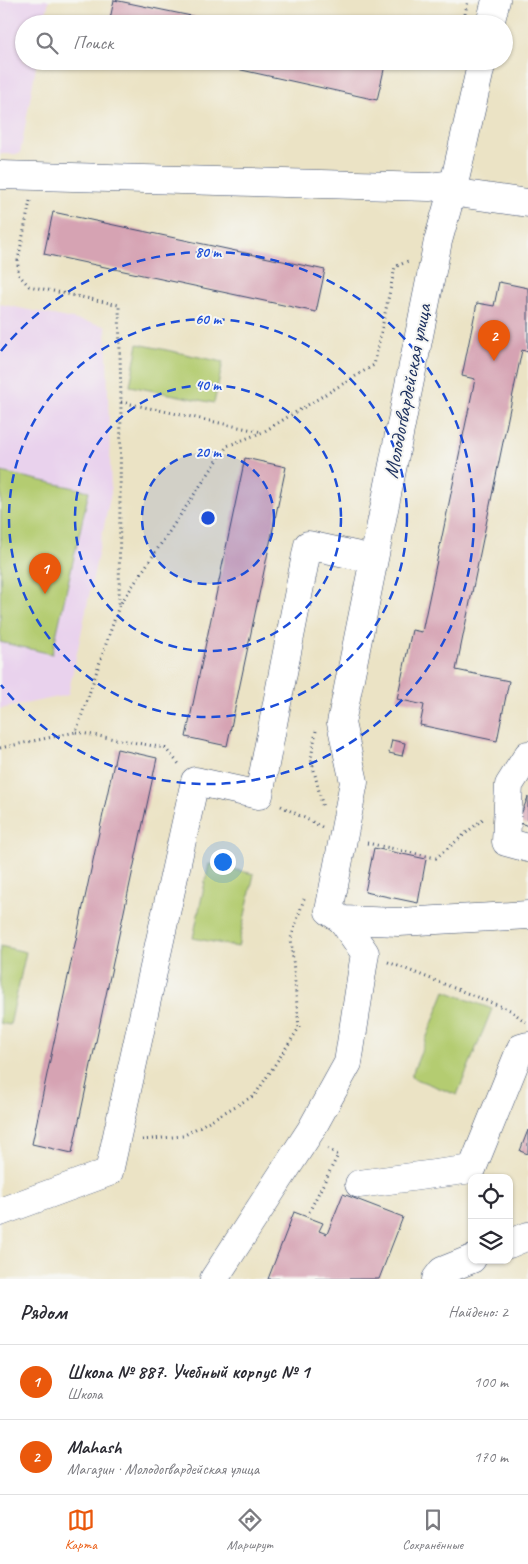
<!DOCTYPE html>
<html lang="ru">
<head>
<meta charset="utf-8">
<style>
	body { margin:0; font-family:Caveat,sans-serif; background:#f7f7f7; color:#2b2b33 }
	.controls { position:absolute; right:15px; bottom:15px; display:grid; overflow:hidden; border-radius:10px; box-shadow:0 1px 4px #0004 }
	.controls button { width:45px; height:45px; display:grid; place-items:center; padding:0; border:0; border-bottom:1px solid #e1e1e2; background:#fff; color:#2b2b33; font:25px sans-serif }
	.you { position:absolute; left:222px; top:861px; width:18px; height:18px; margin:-12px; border:4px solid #fff; border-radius:50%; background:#1a73e8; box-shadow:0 0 0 8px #1a73e833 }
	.badge { display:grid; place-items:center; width:32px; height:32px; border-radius:50%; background:#ea580c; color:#fff; font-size:16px; font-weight:700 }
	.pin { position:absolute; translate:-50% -41px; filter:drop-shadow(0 1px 2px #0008) }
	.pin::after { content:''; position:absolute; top:26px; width:18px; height:15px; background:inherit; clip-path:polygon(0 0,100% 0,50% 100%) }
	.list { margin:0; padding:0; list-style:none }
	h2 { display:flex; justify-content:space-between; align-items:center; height:65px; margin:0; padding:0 20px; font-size:21px }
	h2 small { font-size:16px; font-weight:400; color:#7c7c81 }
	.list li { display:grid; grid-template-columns:32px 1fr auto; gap:15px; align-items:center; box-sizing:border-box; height:75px; padding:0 20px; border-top:1px solid #e1e1e2 }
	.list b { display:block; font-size:19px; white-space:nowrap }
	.list p { margin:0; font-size:16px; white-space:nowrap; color:#7c7c81 }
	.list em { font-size:16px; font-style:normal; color:#7c7c81 }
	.icon { flex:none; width:28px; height:28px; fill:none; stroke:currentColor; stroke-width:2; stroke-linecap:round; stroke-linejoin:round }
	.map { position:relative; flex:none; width:528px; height:1279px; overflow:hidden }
	.search { position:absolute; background:#fff; box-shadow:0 1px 4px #0004; left:15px; right:15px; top:15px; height:55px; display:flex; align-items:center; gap:12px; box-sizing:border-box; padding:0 18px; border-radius:28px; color:#7c7c81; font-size:19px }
	.sheet { height:215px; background:#fff }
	nav { display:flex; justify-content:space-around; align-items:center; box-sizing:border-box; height:70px; border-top:1px solid #e1e1e2; background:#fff; font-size:14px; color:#7c7c81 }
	nav a { display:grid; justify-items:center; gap:2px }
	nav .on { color:#ea580c }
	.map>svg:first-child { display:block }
	.built { fill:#e9d2ed }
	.green { fill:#b4cc71; stroke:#687e68 }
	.building { fill:#d6a3b3 }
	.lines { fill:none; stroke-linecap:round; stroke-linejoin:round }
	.minor-casing { stroke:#3a4a6d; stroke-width:29 }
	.path { stroke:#3a4a6d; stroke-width:3; stroke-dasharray:1 4; stroke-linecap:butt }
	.minor { stroke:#fff; stroke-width:28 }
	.ring { fill:none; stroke:#1d4ed8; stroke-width:2.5; stroke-dasharray:9 6 }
	.labels { text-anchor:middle; stroke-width:4; stroke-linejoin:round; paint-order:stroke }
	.street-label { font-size:21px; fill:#1b2f5e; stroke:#f6f6f2 }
	.centre { fill:#1d4ed8; stroke:#f6f6f2; stroke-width:2.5 }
	.ring-label { font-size:15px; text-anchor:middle; font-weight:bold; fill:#1d4ed8; stroke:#f6f6f2; stroke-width:4; stroke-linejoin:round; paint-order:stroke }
</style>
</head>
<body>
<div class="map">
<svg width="528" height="1279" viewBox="0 0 528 1279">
	<rect width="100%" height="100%" fill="#f6f6f2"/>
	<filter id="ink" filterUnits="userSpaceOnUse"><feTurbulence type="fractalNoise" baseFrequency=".02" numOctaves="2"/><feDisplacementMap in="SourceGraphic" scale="10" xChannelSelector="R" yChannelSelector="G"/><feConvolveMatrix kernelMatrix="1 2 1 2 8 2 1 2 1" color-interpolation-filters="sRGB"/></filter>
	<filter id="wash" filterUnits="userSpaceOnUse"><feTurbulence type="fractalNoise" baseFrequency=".0096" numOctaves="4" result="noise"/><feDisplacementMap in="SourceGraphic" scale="20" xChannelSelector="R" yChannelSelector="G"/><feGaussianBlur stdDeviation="1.12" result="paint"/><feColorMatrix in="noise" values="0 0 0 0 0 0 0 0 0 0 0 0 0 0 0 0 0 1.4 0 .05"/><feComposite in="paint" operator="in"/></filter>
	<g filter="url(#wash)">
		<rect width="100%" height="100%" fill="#ebe3c5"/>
		<g class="built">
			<path d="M0,0h49l-5,24h-20v37h13l-17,93h-20z"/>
			<path d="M0,304l106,22 5,167 -43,202 -68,14z"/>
		</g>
		<g class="green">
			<path d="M138,344l85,18 -9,41 -84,-17z"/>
			<path d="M1,472l88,19 -37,163 -52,-12z"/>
			<path d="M209,864l45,10 -16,73 -45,-9z"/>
			<path d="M0,946l26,6 -16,73 -10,-2z"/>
			<path d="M445,991l47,18 -35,86 -46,-18z"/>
		</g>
		<g id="blocks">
			<g class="building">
				<path d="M114,0l111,23 -1,1h-115z"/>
				<path d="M201,61h185l-9,39z"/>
				<path d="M53,212l272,58 -9,42 -272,-58z"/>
				<path d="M499,282l29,6v64l-6,-2 -66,320 53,11 -12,60 -77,-16 4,-20 -27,-6 15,-69 10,2 53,-253 -13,-3 15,-73 17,3z"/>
				<path d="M245,458l41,9 -59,279 -41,-9z"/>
				<path d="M392,740l13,3 -3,13 -13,-3z"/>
				<path d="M117,749l40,9 -85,395 -40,-9z"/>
				<path d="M528,797v29l-10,-4z"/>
				<path d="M374,848l52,11 -8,44 -53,-11z"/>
				<path d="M528,1130v24l-8,-3z"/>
				<path d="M343,1194l60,23 -24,62h-111l26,-67 29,11 -4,8 8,3z"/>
			</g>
		</g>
	</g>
	<g filter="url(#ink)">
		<use href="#blocks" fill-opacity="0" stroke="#3a4a6d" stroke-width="1"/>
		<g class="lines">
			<defs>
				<g id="minor">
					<path d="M490,24l6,-24"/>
					<path d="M482,61l-28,123 -16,57 -97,482 13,59 -25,129 13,9 57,2 129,-7"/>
					<path d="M0,175l429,12 25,-3"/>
					<path d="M451,192l77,11"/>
					<path d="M528,755l-19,30 -3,57 22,6"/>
					<path d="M359,1184l113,-15 49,-121 7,-2"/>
					<path d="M0,1212l109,-40 86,-391 64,14 49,-250 65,14"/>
					<path d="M509,1244l19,-8"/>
					<path d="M214,1279l97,-149 37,-67 17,-110 -23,-33"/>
					<path d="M436,1279l6,-8 30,-12"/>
				</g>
			</defs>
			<use href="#minor" class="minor-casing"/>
			<g class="path">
				<path d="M463,24l5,-24"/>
				<path d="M30,201l-12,59v14l11,12 90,19 2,97 -2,202"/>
				<path d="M121,402l141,30"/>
				<path d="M316,731l-5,27 12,50"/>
				<path d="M76,732l89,16 14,16"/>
				<path d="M0,748l76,-16 43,-126 108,-160 36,-14 111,-67 21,-98 13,-6"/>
				<path d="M281,806l41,21"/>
				<path d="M367,843l69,15 47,-39"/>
				<path d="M388,962l122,48 16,12"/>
				<path d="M142,1140l41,-4 72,-41 44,-67 -8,-90 13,-39"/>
				<path d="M309,1212l29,-57 -11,-7"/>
			</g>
			<use href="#minor" class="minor"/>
		</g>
	</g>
	<circle cx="208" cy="518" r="66" fill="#1d4ed8" fill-opacity=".12"/>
	<g class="ring">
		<circle cx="208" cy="518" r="66"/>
		<circle cx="208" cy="518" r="133"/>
		<circle cx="208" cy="518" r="199"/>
		<path d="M1 351A266 266 0 1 1 1 685"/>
	</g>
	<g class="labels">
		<g class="street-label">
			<text transform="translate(407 391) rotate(-79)" y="7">Молодогвардейская улица</text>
		</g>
	</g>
	<circle cx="208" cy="518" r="8" class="centre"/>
	<g class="ring-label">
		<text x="208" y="257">80 m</text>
		<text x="208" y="324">60 m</text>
		<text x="208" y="390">40 m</text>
		<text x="208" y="457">20 m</text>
	</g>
</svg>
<div class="controls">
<button><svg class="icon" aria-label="locate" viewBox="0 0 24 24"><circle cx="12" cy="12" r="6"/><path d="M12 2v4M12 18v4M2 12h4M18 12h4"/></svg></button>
<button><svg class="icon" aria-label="layers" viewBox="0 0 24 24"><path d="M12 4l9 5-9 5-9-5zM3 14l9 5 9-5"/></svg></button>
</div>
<div class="you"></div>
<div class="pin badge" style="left:45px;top:594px">1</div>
<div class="pin badge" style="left:494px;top:361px">2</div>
<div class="search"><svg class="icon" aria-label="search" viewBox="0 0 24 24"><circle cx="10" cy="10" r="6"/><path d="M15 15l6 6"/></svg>Поиск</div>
</div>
<section class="sheet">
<h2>Рядом<small>Найдено: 2</small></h2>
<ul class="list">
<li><span class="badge">1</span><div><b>Школа № 887. Учебный корпус № 1</b><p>Школа</p></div><em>100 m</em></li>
<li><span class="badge">2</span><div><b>Mahash</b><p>Магазин · Молодогвардейская улица</p></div><em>170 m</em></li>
</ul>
</section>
<nav>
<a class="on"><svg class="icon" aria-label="map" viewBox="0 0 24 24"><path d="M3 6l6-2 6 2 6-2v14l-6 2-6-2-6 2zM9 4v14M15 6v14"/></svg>Карта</a>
<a><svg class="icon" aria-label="directions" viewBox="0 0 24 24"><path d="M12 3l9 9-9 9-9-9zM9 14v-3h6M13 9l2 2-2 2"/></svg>Маршрут</a>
<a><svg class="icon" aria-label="saved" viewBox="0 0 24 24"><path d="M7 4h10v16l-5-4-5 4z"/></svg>Сохранённые</a>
</nav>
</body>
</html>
